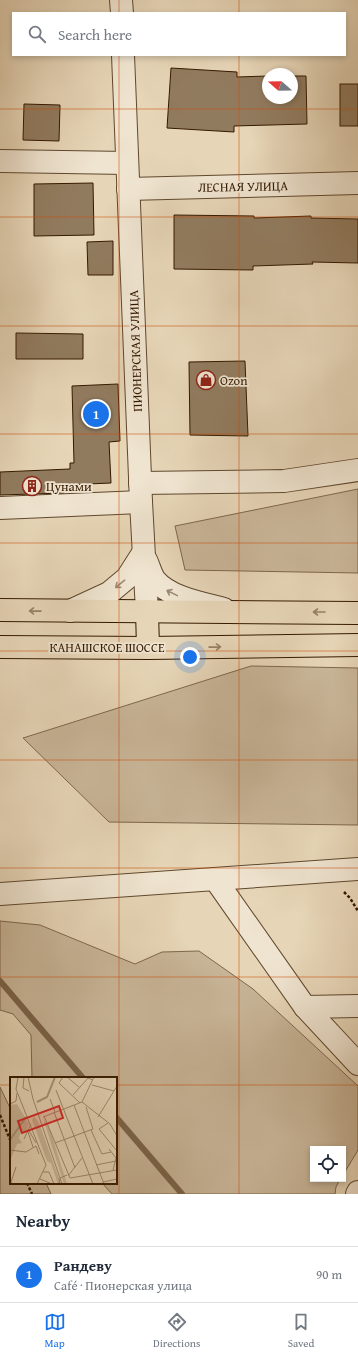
<!DOCTYPE html>
<html lang="en">
<head>
<meta charset="utf-8">
<style>
	body { margin:0; font-family:"Gentium Book Plus",serif; background:#f6f6f7; color:#1f2937 }
	.controls { position:absolute; right:12px; bottom:12px; display:grid; overflow:hidden; border-radius:0px; box-shadow:0 2px 6px #0003 }
	.controls button { width:36px; height:36px; display:grid; place-items:center; padding:0; border:0; border-bottom:1px solid #e0e1e3; background:#fff; color:#1f2937; font:20px sans-serif }
	.compass { position:absolute; left:262px; top:68px; width:36px; height:36px; border-radius:50%; background:#fff; box-shadow:0 2px 6px #0003; rotate:290deg }
	.you { position:absolute; left:190px; top:657px; width:14px; height:14px; margin:-10px; border:3px solid #fff; border-radius:50%; background:#1a73e8; box-shadow:0 0 0 6px #1a73e833 }
	.badge { display:grid; place-items:center; width:26px; height:26px; border-radius:50%; background:#1a73e8; color:#fff; font-size:13px; font-weight:700 }
	.pin { position:absolute; translate:-50% -50%; border:2px solid #fff; box-shadow:0 1px 4px #0006 }
	.list { margin:0; padding:0; list-style:none }
	h2 { display:flex; justify-content:space-between; align-items:center; height:52px; margin:0; padding:0 16px; font-size:17px }
	h2 small { font-size:13px; font-weight:400; color:#747a83 }
	.list li { display:grid; grid-template-columns:26px 1fr auto; gap:12px; align-items:center; box-sizing:border-box; height:56px; padding:0 16px; border-top:1px solid #e0e1e3 }
	.list b { display:block; font-size:15px; white-space:nowrap }
	.list p { margin:0; font-size:13px; white-space:nowrap; color:#747a83 }
	.list em { font-size:13px; font-style:normal; color:#747a83 }
	.icon { flex:none; width:22px; height:22px; fill:none; stroke:currentColor; stroke-width:2; stroke-linecap:round; stroke-linejoin:round }
	.map { position:relative; flex:none; width:358px; height:1194px; overflow:hidden }
	.search { position:absolute; background:#fff; box-shadow:0 2px 6px #0003; left:12px; right:12px; top:12px; height:44px; display:flex; align-items:center; gap:10px; box-sizing:border-box; padding:0 14px; border-radius:0px; color:#747a83; font-size:15px }
	.sheet { height:108px; background:#fff }
	nav { display:flex; justify-content:space-around; align-items:center; box-sizing:border-box; height:56px; border-top:1px solid #e0e1e3; background:#fff; font-size:11px; color:#747a83 }
	nav a { display:grid; justify-items:center; gap:2px }
	nav .on { color:#1a73e8 }
	.map>svg:first-child { display:block }
	.green { fill:#c8b598; stroke:#7e674c }
	.lines { fill:none; stroke-linecap:round; stroke-linejoin:round }
	.stream { stroke:#7a6349; stroke-width:6 }
	.building { fill:#917b5f; stroke:#341900 }
	.minor-casing { stroke:#60482e; stroke-width:24 }
	.major-casing { stroke:#341900; stroke-width:24 }
	.path { stroke:#341900; stroke-width:2.5; stroke-dasharray:3 2; stroke-linecap:butt }
	.minor { stroke:#efe4d0; stroke-width:22 }
	.major { stroke:#e6d5b7; stroke-width:22 }
	.oneway { stroke:#9b8972 }
	.oneway2 { stroke:#968065 }
	.grid { fill:none; stroke:#cd4f0a; stroke-width:1; stroke-opacity:0.55 }
	.labels { text-anchor:middle; stroke-width:3.5; stroke-linejoin:round; paint-order:stroke }
	.street-label { font-size:13px; fill:#341900; stroke:#efe4d0 }
	.poi-label { font-size:13px; fill:#341900; stroke:#efe4d0; text-anchor:start }
	.inset-river { fill:none; stroke:#a99579; stroke-width:2 }
	.inset-road { fill:none; stroke:#9f8a6e; stroke-width:1 }
	.view { fill:#d62828; fill-opacity:0.15; stroke:#d62828; stroke-width:2 }
	.inset-edge { fill:none; stroke:#341900; stroke-width:2 }
</style>
</head>
<body>
<div class="map">
<svg width="358" height="1194" viewBox="0 0 358 1194">
	<rect width="100%" height="100%" fill="#e6d5b7"/>
	<filter id="stains"><feTurbulence type="fractalNoise" baseFrequency=".005" numOctaves="4"/><feColorMatrix values="0 0 0 0 .2 0 0 0 0 .09 0 0 0 0 .02 0 0 0 .5 -.17"/></filter>
	<radialGradient id="worn" r=".72"><stop offset=".6" stop-color="#630" stop-opacity="0"/><stop offset="1" stop-color="#630" stop-opacity=".3"/></radialGradient>
	<g class="green">
		<path d="M358,489v84l-173,-3 -10,-44z"/>
		<path d="M251,666l107,2v157l-249,-3 -86,-84z"/>
		<path d="M0,921l40,4 95,39 27,-12 37,-1 54,38 105,97v64l-15,25v-26h-30v30h27l-4,8 -1,7h-223l-10,-11h14v-105h-84l-1,-43 -18,-21 -13,-4z"/>
		<path d="M0,1087l11,23v73h35l5,11h-51z"/>
	</g>
	<g class="lines">
		<g class="stream">
			<path d="M0,981l83,97"/>
			<path d="M116,1117l66,77"/>
		</g>
	</g>
	<g class="building">
		<path d="M171,68l66,4v5l31,-1v22h24v-22h14l1,48 -73,2v6l-67,-4z"/>
		<rect x="340" y="84" width="18" height="42"/>
		<path d="M24,104l36,1 -1,36 -36,-1z"/>
		<path d="M93,183l1,52 -60,1v-52z"/>
		<path d="M174,215l80,1v2l57,-2v2l47,1v44l-46,-1 1,2 -60,2v4l-79,-1z"/>
		<path d="M113,241v34h-25l-1,-33z"/>
		<path d="M16,333l67,1v25h-67z"/>
		<path d="M245,361l3,75 -58,-1 -1,-73z"/>
		<path d="M118,384l2,57 -11,1 2,41 -47,2v8l-64,2v-23l70,-3v-6h4l-2,-77z"/>
	</g>
	<g class="lines">
		<defs>
			<g id="minor">
				<path d="M121,0l1,13"/>
				<path d="M123,55l18,447 6,109"/>
				<path d="M0,161l127,2"/>
				<path d="M128,189l230,-6"/>
				<path d="M140,483l144,-2 74,-11"/>
				<path d="M0,508l141,-6"/>
				<path d="M146,560c3,6 5,15 9,20 15,18 47,23 69,29"/>
				<path d="M70,611l39,-18 18,-15 16,-25"/>
				<path d="M215,879l90,128 53,57"/>
				<path d="M0,894l358,-25"/>
				<path d="M305,1007l53,-1"/>
				<path d="M357,1194l1,-2"/>
			</g>
			<g id="major">
				<path d="M0,610l358,3"/>
				<path d="M147,611l1,37"/>
				<path d="M0,647l148,1 210,-3"/>
			</g>
		</defs>
		<use href="#minor" class="minor-casing"/>
		<use href="#major" class="major-casing"/>
		<g class="path">
			<path d="M344,892l6,6 8,13"/>
			<path d="M0,1115l11,27"/>
			<path d="M27,1183l5,11"/>
		</g>
		<use href="#minor" class="minor"/>
		<use href="#major" class="major"/>
	</g>
	<defs><path id="oneway-shaft" d="M-6 0H5M1.5-3L5.5 0L1.5 3" fill="none" stroke-width="1.6" stroke-linecap="round" stroke-linejoin="round"/></defs>
	<g class="oneway">
		<use href="#oneway-shaft" transform="translate(120 584) rotate(141)"/>
		<use href="#oneway-shaft" transform="translate(172 593) rotate(-154)"/>
	</g>
	<g class="oneway2">
		<use href="#oneway-shaft" transform="translate(35 611) rotate(-179)"/>
		<use href="#oneway-shaft" transform="translate(319 612) rotate(-180)"/>
		<use href="#oneway-shaft" transform="translate(215 647) rotate(-1)"/>
	</g>
	<path class="grid" d="M119,0v13M239,0v13M119,55v1139M239,55v1139M0,109h358M0,217h358M0,326h358M0,434h358M0,543h358M0,651h358M0,760h358M0,868h358M0,977h358M0,1085h11M116,1085h242"/>
	<defs>
		<symbol id="shop-ring" viewBox="-11 -11 22 22"><circle r="9.5" fill="#efe4d0" stroke="#8f2418" stroke-width="1.5"/><path d="M-5-2.5h2.3a2.7 3.5 0 0 1 5.4 0H5L5.5 6h-11ZM-1.5-2.5h3a1.5 2.3 0 0 0-3 0Z" fill="#8f2418"/></symbol>
		<symbol id="building-ring" viewBox="-11 -11 22 22"><circle r="9.5" fill="#efe4d0" stroke="#8f2418" stroke-width="1.5"/><path d="M-4-6H4V6H1V3H-1V6H-4ZM-2.5-4.3h1.7v1.8h-1.7ZM.8-4.3h1.7v1.8H.8ZM-2.5-1h1.7V.8h-1.7ZM.8-1h1.7V.8H.8Z" fill="#8f2418"/></symbol>
	</defs>
	<g fill-rule="evenodd">
		<use href="#shop-ring" x="195" y="369" width="22" height="22"/>
		<use href="#building-ring" x="21" y="475" width="22" height="22"/>
	</g>
	<g class="labels">
		<g class="street-label">
			<text transform="translate(243 186) rotate(-1)" y="5">ЛЕСНАЯ УЛИЦА</text>
			<text transform="translate(135 351) rotate(-92)" y="5">ПИОНЕРСКАЯ УЛИЦА</text>
			<text x="107" y="652">КАНАШСКОЕ ШОССЕ</text>
		</g>
		<g class="poi-label">
			<text x="220" y="385">Ozon</text>
			<text x="46" y="491">Цунами</text>
		</g>
	</g>
	<g transform="translate(10 1077)">
		<rect width="107" height="107" fill="#e6d5b7"/>
		<path d="M7,27l12,20 -3,8h-5l-2,6 3,5 -5,1 -7,17v-56zM24,39l5,7 22,61h-3l-7,-21 -4,-2 -15,-41zM33,41l7,12 17,54h-3z" fill="#c8b598"/>
		<path class="inset-river" d="M27,25l10,-5 8,-20M0,63l16,-23"/>
		<path class="inset-road" d="M8,0l-2,12 30,76 -9,19M14,0l-1,11 6,3M18,0l5,22 29,85M53,0l-4,6 21,20M57,0l12,10M82,8l22,6M46,13l37,94M63,18l15,-17 5,2M40,22l5,13M72,25l28,22 7,12M0,27l6,-3 1,-8M64,28l30,79M76,30l7,22M44,35l21,56M34,39l26,62 47,-8M33,40l39,-15 12,-25M88,40l19,-31M98,46l-9,6 18,22M18,52l8,14M81,53l11,24 9,-2M18,55l5,15M14,62l7,-15M45,66l38,-14M99,72l7,9 -3,12M0,73l16,2 10,-6 3,8M86,88l20,-4M33,95h6l5,12M58,99l14,-18M30,102l12,5M93,105l14,-3M2,107l-1,-2 5,-15M49,107l1,-6 7,-3"/>
		<path class="view" d="M49,29l4,12 -41,15 -4,-12z"/>
		<rect width="107" height="107" class="inset-edge"/>
	</g>
	<rect width="100%" height="100%" filter="url(#stains)"/>
	<rect width="100%" height="100%" fill="url(#worn)"/>
</svg>
<div class="controls">
<button><svg class="icon" aria-label="locate" viewBox="0 0 24 24"><circle cx="12" cy="12" r="6"/><path d="M12 2v4M12 18v4M2 12h4M18 12h4"/></svg></button>
</div>
<svg class="compass" viewBox="-18 -18 36 36"><path d="M0-13l5 13h-10z" fill="#e53935"/><path d="M0 13l5-13h-10z" fill="#747a83"/></svg>
<div class="you"></div>
<div class="pin badge" style="left:96px;top:414px">1</div>
<div class="search"><svg class="icon" aria-label="search" viewBox="0 0 24 24"><circle cx="10" cy="10" r="6"/><path d="M15 15l6 6"/></svg>Search here</div>
</div>
<section class="sheet">
<h2>Nearby<small></small></h2>
<ul class="list">
<li><span class="badge">1</span><div><b>Рандеву</b><p>Café · Пионерская улица</p></div><em>90 m</em></li>
</ul>
</section>
<nav>
<a class="on"><svg class="icon" aria-label="map" viewBox="0 0 24 24"><path d="M3 6l6-2 6 2 6-2v14l-6 2-6-2-6 2zM9 4v14M15 6v14"/></svg>Map</a>
<a><svg class="icon" aria-label="directions" viewBox="0 0 24 24"><path d="M12 3l9 9-9 9-9-9zM9 14v-3h6M13 9l2 2-2 2"/></svg>Directions</a>
<a><svg class="icon" aria-label="saved" viewBox="0 0 24 24"><path d="M7 4h10v16l-5-4-5 4z"/></svg>Saved</a>
</nav>
</body>
</html>
